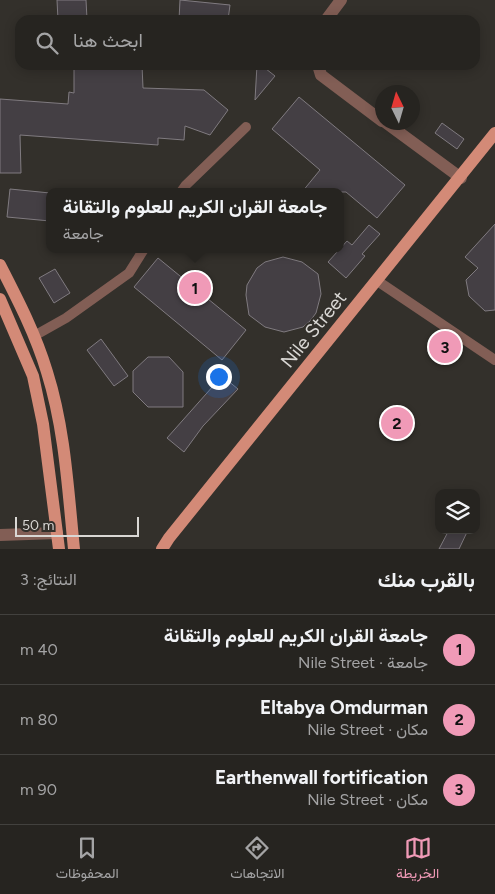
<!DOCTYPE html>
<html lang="ar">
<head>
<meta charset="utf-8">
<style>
	body { margin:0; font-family:Figtree,Vazirmatn,sans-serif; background:#32302d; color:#f1f3f6; direction:rtl }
	.controls { position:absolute; right:15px; bottom:15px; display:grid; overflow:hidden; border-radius:10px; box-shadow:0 2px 12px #0003 }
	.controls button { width:45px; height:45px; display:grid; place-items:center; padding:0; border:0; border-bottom:1px solid #42413e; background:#262420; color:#f1f3f6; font:25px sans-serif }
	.compass { position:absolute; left:375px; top:85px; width:45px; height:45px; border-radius:50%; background:#262420; box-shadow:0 2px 12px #0003; rotate:355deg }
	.scale { position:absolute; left:15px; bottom:12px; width:124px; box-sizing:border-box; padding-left:5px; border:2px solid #d9d7d4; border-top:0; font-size:14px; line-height:18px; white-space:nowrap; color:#d9d7d4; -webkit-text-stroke:4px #33302b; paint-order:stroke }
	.you { position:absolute; left:218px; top:376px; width:18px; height:18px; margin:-12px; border:4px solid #fff; border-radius:50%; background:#1a73e8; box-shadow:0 0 0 8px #1a73e833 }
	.badge { display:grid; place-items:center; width:32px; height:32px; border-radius:50%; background:#f09ab7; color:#111; font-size:16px; font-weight:700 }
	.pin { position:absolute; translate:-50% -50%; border:2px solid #fff; box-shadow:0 1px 5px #0006 }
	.popup { position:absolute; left:46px; top:188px; width:298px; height:65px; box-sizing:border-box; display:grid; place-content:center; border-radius:10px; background:#262420; filter:drop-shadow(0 1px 4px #0005); font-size:16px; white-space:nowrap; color:#a4a4a5 }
	.popup b { font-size:19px; color:#f1f3f6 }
	.popup::after { content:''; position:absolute; left:50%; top:100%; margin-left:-10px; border:10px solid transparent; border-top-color:#262420 }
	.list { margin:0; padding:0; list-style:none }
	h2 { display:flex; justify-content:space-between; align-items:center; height:65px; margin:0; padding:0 20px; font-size:21px }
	h2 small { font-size:16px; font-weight:400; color:#a4a4a5 }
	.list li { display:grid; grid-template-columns:32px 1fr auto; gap:15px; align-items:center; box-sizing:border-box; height:70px; padding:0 20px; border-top:1px solid #42413e }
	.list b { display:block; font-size:19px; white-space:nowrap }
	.list p { margin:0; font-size:16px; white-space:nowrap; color:#a4a4a5 }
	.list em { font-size:16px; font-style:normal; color:#a4a4a5 }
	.icon { flex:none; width:28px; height:28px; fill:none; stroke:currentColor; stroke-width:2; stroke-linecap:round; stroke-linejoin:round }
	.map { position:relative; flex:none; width:495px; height:549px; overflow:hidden; direction:ltr }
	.search { position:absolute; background:#262420; box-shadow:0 2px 12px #0003; left:15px; right:15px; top:15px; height:55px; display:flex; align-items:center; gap:12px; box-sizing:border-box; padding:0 18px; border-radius:15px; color:#a4a4a5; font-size:19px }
	.sheet { height:275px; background:#262420 }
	nav { display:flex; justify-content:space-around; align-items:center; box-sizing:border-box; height:70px; border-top:1px solid #42413e; background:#262420; font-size:14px; color:#a4a4a5 }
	nav a { display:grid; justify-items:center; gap:2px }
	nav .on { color:#f09ab7 }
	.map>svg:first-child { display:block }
	.building { fill:#443f44; stroke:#807b80 }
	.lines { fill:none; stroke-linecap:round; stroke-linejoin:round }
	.lane { stroke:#825e55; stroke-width:10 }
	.street { stroke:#825e55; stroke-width:12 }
	.primary { stroke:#d38a77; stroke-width:12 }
	.labels { text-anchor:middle; stroke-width:4; stroke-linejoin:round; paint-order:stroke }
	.street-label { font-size:19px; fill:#d9d7d4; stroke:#33302b }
</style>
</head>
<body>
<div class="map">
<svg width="495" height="549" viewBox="0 0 495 549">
	<rect width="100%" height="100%" fill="#33302b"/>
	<g class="building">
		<path d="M57,0h29l1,19 -29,1z"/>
		<path d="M180,0l50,5 -2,15h-49z"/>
		<path d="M74,65h68l1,23 61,2 24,20 -18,25 -25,-9 -1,14 -26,-2v7l-138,-10 1,38h-21v-74l68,5 1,-12 5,1z"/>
		<path d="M257,65h4l14,11 -20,24z"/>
		<path d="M299,97l106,88 -28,33 -31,-26h-44l18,-22 -48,-41z"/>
		<path d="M442,123l22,16 -7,10 -22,-16z"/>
		<path d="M10,189l40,4v28l-43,-4z"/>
		<path d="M495,224v86l-10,1 -16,-15 -3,-16 12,-12 -13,-11z"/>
		<path d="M369,225l11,9 -18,20 3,2 -19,22 -18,-16 19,-21 5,4z"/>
		<path d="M283,257l19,5 16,12 3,20 -5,19 -6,8 -7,6 -19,5 -19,-5 -16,-12 -3,-20 1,-10 10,-17 8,-6z"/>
		<path d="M158,258l88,72 -24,30 -88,-73z"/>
		<path d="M55,269l15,24 -16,10 -15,-25z"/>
		<path d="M101,339l27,37 -14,10 -27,-36z"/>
		<path d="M148,357h21l14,15v35h-35l-15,-15v-21z"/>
		<path d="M222,376l16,13 -35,37 -19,26 -17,-14z"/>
		<path d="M449,530h19l-9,19h-20z"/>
	</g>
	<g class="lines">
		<g class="lane">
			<path d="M181,192l5,-7 60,-58"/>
			<path d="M376,280l119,80"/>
			<path d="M34,336l32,-18 63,-45 15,-24"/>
		</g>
		<g class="street">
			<path d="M326,20l15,-20"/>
			<path d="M318,65l3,10 61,46"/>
			<path d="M385,122l76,56"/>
			<path d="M0,535l57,-2"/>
		</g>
		<g class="primary">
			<path d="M0,265c18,35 36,70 47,107 18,57 21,118 27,177"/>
			<path d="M0,299l33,77 10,48 16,125"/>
			<path d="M162,549l7,-11 326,-405"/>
		</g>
	</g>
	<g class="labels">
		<g class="street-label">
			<text transform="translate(313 329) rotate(-51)" y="7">Nile Street</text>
		</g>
	</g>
</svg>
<div class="controls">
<button><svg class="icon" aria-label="layers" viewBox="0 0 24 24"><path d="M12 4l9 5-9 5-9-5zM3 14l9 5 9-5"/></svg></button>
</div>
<svg class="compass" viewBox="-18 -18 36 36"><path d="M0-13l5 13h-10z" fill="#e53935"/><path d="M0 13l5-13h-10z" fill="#a4a4a5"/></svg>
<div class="scale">50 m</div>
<div class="you"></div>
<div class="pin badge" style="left:195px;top:288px">1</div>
<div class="popup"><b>جامعة القران الكريم للعلوم والتقانة</b>جامعة</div>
<div class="pin badge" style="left:397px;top:423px">2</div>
<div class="pin badge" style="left:445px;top:347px">3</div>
<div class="search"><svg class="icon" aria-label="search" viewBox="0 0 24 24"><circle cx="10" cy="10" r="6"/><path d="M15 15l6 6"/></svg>ابحث هنا</div>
</div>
<section class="sheet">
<h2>بالقرب منك<small>النتائج: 3</small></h2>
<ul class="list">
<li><span class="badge">1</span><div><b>جامعة القران الكريم للعلوم والتقانة</b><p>جامعة · Nile Street</p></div><em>40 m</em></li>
<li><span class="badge">2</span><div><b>Eltabya Omdurman</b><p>مكان · Nile Street</p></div><em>80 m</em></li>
<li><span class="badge">3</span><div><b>Earthenwall fortification</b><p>مكان · Nile Street</p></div><em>90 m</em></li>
</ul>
</section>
<nav>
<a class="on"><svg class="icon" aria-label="map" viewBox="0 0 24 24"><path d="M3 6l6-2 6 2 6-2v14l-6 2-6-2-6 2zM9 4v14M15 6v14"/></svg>الخريطة</a>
<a><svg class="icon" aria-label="directions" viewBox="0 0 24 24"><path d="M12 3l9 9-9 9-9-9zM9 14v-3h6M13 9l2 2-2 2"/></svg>الاتجاهات</a>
<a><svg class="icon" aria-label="saved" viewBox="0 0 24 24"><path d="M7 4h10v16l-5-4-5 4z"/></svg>المحفوظات</a>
</nav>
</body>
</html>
